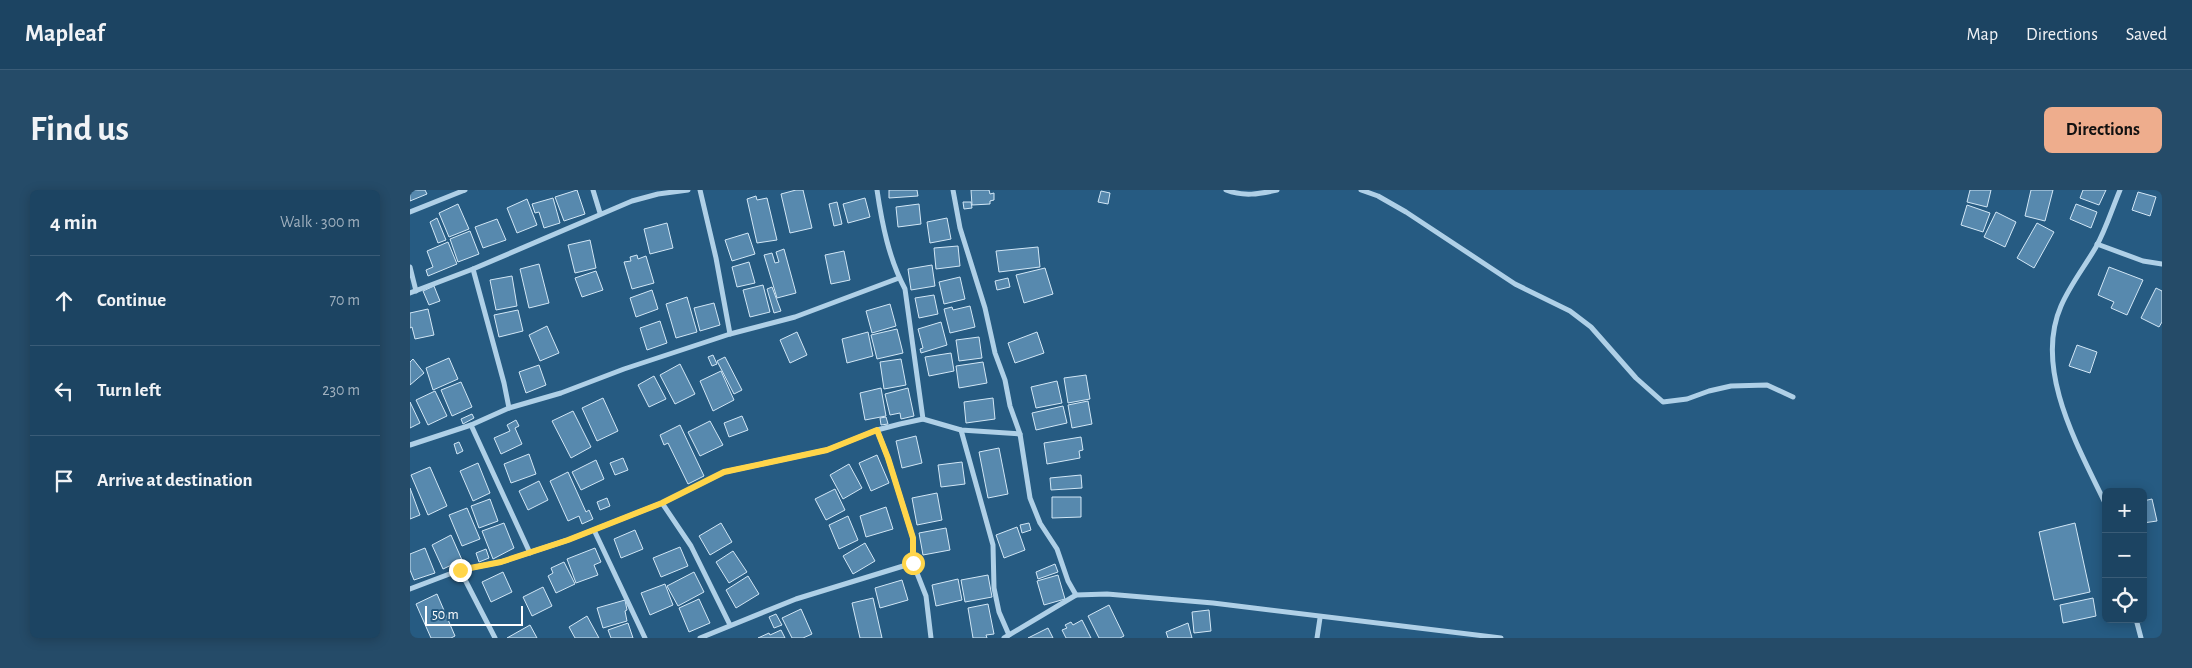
<!DOCTYPE html>
<html lang="en">
<head>
<meta charset="utf-8">
<style>
	body { margin:0; font-family:"Alegreya Sans",sans-serif; background:#254b68; color:#f1f3f6 }
	.controls { position:absolute; right:15px; bottom:15px; display:grid; overflow:hidden; border-radius:8px; box-shadow:0 2px 12px #0003 }
	.controls button { width:45px; height:45px; display:grid; place-items:center; padding:0; border:0; border-bottom:1px solid #3a5c77; background:#1c4462; color:#f1f3f6; font:25px sans-serif }
	.scale { position:absolute; left:15px; bottom:12px; width:98px; box-sizing:border-box; padding-left:5px; border:2px solid #fff; border-top:0; font-size:14px; line-height:18px; white-space:nowrap; color:#fff; -webkit-text-stroke:4px #265b82; paint-order:stroke }
	.stop { position:absolute; width:15px; height:15px; margin:-11px; border:4px solid #ffd54a; border-radius:50%; background:#fff }
	.stop.end { background:#ffd54a; border-color:#fff; box-shadow:0 1px 5px #0008 }
	.list { margin:0; padding:0; list-style:none }
	h2 { display:flex; justify-content:space-between; align-items:center; height:65px; margin:0; padding:0 20px; font-size:21px }
	h2 small { font-size:16px; font-weight:400; color:#a0b0be }
	.list li { display:grid; grid-template-columns:32px 1fr auto; gap:15px; align-items:center; box-sizing:border-box; height:90px; padding:0 20px; border-top:1px solid #3a5c77 }
	.list b { display:block; font-size:19px; white-space:nowrap }
	.list em { font-size:16px; font-style:normal; color:#a0b0be }
	.icon { flex:none; width:28px; height:28px; fill:none; stroke:currentColor; stroke-width:2; stroke-linecap:round; stroke-linejoin:round }
	.map { position:relative; flex:none; width:1752px; height:448px; overflow:hidden; border-radius:8px }
	header { display:flex; align-items:center; gap:30px; box-sizing:border-box; height:70px; padding:0 25px; background:#1c4462; border-bottom:1px solid #3a5c77 }
	header strong { font-size:24px }
	nav { display:flex; gap:28px; margin-inline-start:auto; font-size:18px }
	.intro { display:flex; align-items:center; justify-content:space-between; box-sizing:border-box; height:120px; padding:0 30px }
	h1 { margin:0; font-size:35px }
	.button { padding:12px 22px; border-radius:8px; background:#eead8d; color:#111; font-size:18px; font-weight:700 }
	main { display:flex; gap:30px; padding:0 30px }
	aside { flex:1; background:#1c4462; border-radius:8px; box-shadow:0 2px 12px #0003 }
	.map>svg:first-child { display:block }
	.building { fill:#5789ae; stroke:#d2e7f6 }
	.lines { fill:none; stroke-linecap:round; stroke-linejoin:round }
	.street { stroke:#afd0e7; stroke-width:5 }
	.route { stroke:#ffd54a; stroke-width:6 }
</style>
</head>
<body>
<header>
<strong>Mapleaf</strong>
<nav><a>Map</a><a>Directions</a><a>Saved</a></nav>
</header>
<div class="intro"><h1>Find us</h1><a class="button">Directions</a></div>
<main>
<aside>
<h2>4 min<small>Walk · 300 m</small></h2>
<ul class="list">
<li><svg class="icon" aria-label="ahead" viewBox="0 0 24 24"><path d="M12 20V5M6 11l6-6 6 6"/></svg><div><b>Continue</b></div><em>70 m</em></li>
<li><svg class="icon" aria-label="left" viewBox="0 0 24 24"><path d="M17 20v-9H6M10 6l-5 5 5 5"/></svg><div><b>Turn left</b></div><em>230 m</em></li>
<li><svg class="icon" aria-label="arrive" viewBox="0 0 24 24"><path d="M6 21V4h12l-3 4 3 4H6"/></svg><div><b>Arrive at destination</b></div></li>
</ul>
</aside>
<div class="map">
<svg width="1752" height="448" viewBox="0 0 1752 448">
	<rect width="100%" height="100%" fill="#265b82"/>
	<g class="building">
		<path d="M0,0h15l2,4 -17,7z"/>
		<path d="M167,0l8,24 -21,7 -9,-24z"/>
		<path d="M386,0h7l9,38 -22,5 -9,-39z"/>
		<path d="M479,0h28l1,6 -29,2z"/>
		<path d="M561,0h18l1,4 4,-1v7l-4,1v3l-18,1z"/>
		<path d="M1560,0h21l-4,17 -20,-5z"/>
		<path d="M1621,0h22l-8,31 -20,-5z"/>
		<path d="M1673,0h23l-7,15 -19,-7z"/>
		<path d="M691,1l9,2 -2,11 -10,-2z"/>
		<path d="M1728,2l18,5 -6,19 -18,-6z"/>
		<path d="M346,6l1,4 10,-2 10,42 -20,3 -10,-44z"/>
		<path d="M143,8l7,25 -16,5 -5,-16 -4,1 -3,-9z"/>
		<path d="M455,8l5,19 -22,6 -5,-19z"/>
		<path d="M117,9l10,26 -20,8 -10,-25z"/>
		<path d="M427,12l5,22 -8,2 -5,-22z"/>
		<path d="M553,12h8l1,6 -8,1z"/>
		<path d="M48,14l11,25 -20,8 -10,-24z"/>
		<path d="M509,14l2,20 -23,3 -2,-20z"/>
		<path d="M1666,14l21,8 -6,16 -21,-9z"/>
		<path d="M1557,15l23,8 -7,19 -22,-7z"/>
		<path d="M1586,22l20,10 -11,25 -21,-10z"/>
		<path d="M27,28l9,22 -8,3 -8,-21z"/>
		<path d="M537,28l4,21 -21,4 -3,-21z"/>
		<path d="M87,29l9,21 -23,8 -8,-21z"/>
		<path d="M257,33l6,25 -23,6 -6,-25z"/>
		<path d="M1627,33l17,9 -20,36 -17,-10z"/>
		<path d="M60,41l9,23 -21,8 -8,-23z"/>
		<path d="M338,43l7,21 -23,7 -7,-21z"/>
		<path d="M180,50l6,28 -21,5 -7,-28z"/>
		<path d="M38,52l9,22 -29,12 -2,-6 7,-3 -6,-16z"/>
		<path d="M548,56l2,20 -24,3 -2,-21z"/>
		<path d="M628,57l2,20 -41,5 -3,-21z"/>
		<path d="M374,59l12,44 -19,5 -13,-43 8,-2 3,10 4,-1 -3,-10z"/>
		<path d="M434,61l6,29 -19,4 -6,-29z"/>
		<path d="M227,65l1,4 8,-3 8,27 -22,6 -8,-27 7,-1 -1,-4z"/>
		<path d="M339,72l6,21 -18,4 -5,-20z"/>
		<path d="M129,74l10,39 -20,5 -9,-39z"/>
		<path d="M522,75l3,21 -24,4 -3,-21z"/>
		<path d="M1699,77l34,13 -16,35 -16,-7 3,-6 -16,-7z"/>
		<path d="M635,78l8,26 -29,9 -8,-28z"/>
		<path d="M186,81l7,19 -21,7 -7,-19z"/>
		<path d="M102,86l5,30 -21,4 -6,-30z"/>
		<path d="M550,87l5,22 -21,5 -5,-22z"/>
		<path d="M598,88l2,9 -13,3 -2,-9z"/>
		<path d="M353,95l7,27 -20,5 -7,-27z"/>
		<path d="M24,96l6,15 -11,4 -6,-14z"/>
		<path d="M362,97l9,24 -7,2 -7,-24z"/>
		<path d="M1746,98l6,3v31l-3,5 -18,-9z"/>
		<path d="M242,100l6,19 -22,8 -6,-19z"/>
		<path d="M524,105l4,19 -19,4 -4,-20z"/>
		<path d="M277,107l10,35 -21,6 -10,-34z"/>
		<path d="M304,113l6,22 -20,6 -6,-23z"/>
		<path d="M480,114l6,22 -24,7 -6,-22z"/>
		<path d="M560,116l5,21 -25,6 -6,-24 8,-2 1,3z"/>
		<path d="M18,119l6,26 -19,4 -3,-12 -2,1v-15z"/>
		<path d="M108,120l5,21 -24,6 -5,-22z"/>
		<path d="M250,131l7,22 -20,7 -7,-22z"/>
		<path d="M531,132l6,23 -26,8 -1,-4 3,-1 -5,-19z"/>
		<path d="M137,136l12,27 -19,8 -11,-26z"/>
		<path d="M487,139l6,24 -26,6 -6,-24z"/>
		<path d="M387,142l10,23 -17,8 -10,-23z"/>
		<path d="M458,142l5,24 -26,7 -5,-24z"/>
		<path d="M627,142l7,21 -29,10 -7,-20z"/>
		<path d="M569,147l3,21 -23,3 -3,-21z"/>
		<path d="M1667,155l20,7 -7,21 -21,-7z"/>
		<path d="M541,163l3,18 -25,5 -4,-19z"/>
		<path d="M303,165l4,9 -5,2 -4,-9z"/>
		<path d="M315,167l17,33 -8,4 -17,-33z"/>
		<path d="M39,168l9,21 -25,11 -7,-22z"/>
		<path d="M3,169l11,14 -14,12v-23z"/>
		<path d="M491,169l5,26 -22,4 -4,-27z"/>
		<path d="M573,172l4,21 -28,5 -3,-22z"/>
		<path d="M270,174l15,30 -20,10 -15,-29z"/>
		<path d="M129,175l7,20 -20,8 -7,-21z"/>
		<path d="M311,181l13,29 -21,11 -13,-30z"/>
		<path d="M676,185l4,24 -22,4 -4,-25z"/>
		<path d="M244,186l12,23 -17,8 -11,-22z"/>
		<path d="M647,191l5,22 -26,5 -5,-21z"/>
		<path d="M51,192l11,25 -20,9 -11,-26z"/>
		<path d="M471,198l5,28 -21,4 -5,-27z"/>
		<path d="M498,198l6,28 -13,3 -1,-6 -10,2 -5,-21z"/>
		<path d="M25,201l12,25 -19,9 -12,-25z"/>
		<path d="M193,208l15,33 -21,10 -15,-33z"/>
		<path d="M583,208l2,21 -29,4 -2,-21z"/>
		<path d="M678,211l4,23 -20,4 -4,-23z"/>
		<path d="M0,212l10,21 -10,5z"/>
		<path d="M653,216l4,17 -31,7 -4,-17z"/>
		<path d="M163,221l18,36 -20,11 -19,-37z"/>
		<path d="M62,224l2,4 -11,6 -2,-5z"/>
		<path d="M332,226l6,14 -19,7 -5,-14z"/>
		<path d="M476,227l2,7 -7,1 -1,-7z"/>
		<path d="M106,230l3,6 -4,2 7,16 -21,10 -7,-16 16,-7 -3,-6z"/>
		<path d="M300,231l13,24 -23,11 -12,-24z"/>
		<path d="M270,235l24,51 -16,8 -20,-41 -4,2 -4,-10z"/>
		<path d="M506,246l6,27 -20,5 -6,-27z"/>
		<path d="M671,247l2,13 -4,1 1,7 -33,6 -3,-21z"/>
		<path d="M49,252l4,9 -6,3 -3,-10z"/>
		<path d="M589,258l9,46 -20,4 -9,-46z"/>
		<path d="M119,264l7,20 -25,9 -7,-19z"/>
		<path d="M467,265l12,28 -18,8 -12,-28z"/>
		<path d="M213,268l5,12 -13,5 -5,-12z"/>
		<path d="M186,270l8,19 -23,11 -9,-18z"/>
		<path d="M552,272l3,22 -24,3 -3,-22z"/>
		<path d="M68,273l12,30 -17,8 -13,-30z"/>
		<path d="M439,274l13,24 -19,11 -13,-24z"/>
		<path d="M20,277l17,39 -19,9 -17,-40z"/>
		<path d="M158,282l18,40 3,-2 4,9 -11,5 -3,-8 -11,5 -18,-40z"/>
		<path d="M671,285l1,13 -31,2 -1,-12z"/>
		<path d="M129,291l9,19 -20,10 -9,-19z"/>
		<path d="M0,298l10,27 -10,4z"/>
		<path d="M425,299l10,21 -19,10 -11,-21z"/>
		<path d="M527,303l5,27 -25,5 -5,-27z"/>
		<path d="M642,307h29v20l-29,1z"/>
		<path d="M197,308l3,8 -10,4 -3,-8z"/>
		<path d="M80,309l8,22 -19,7 -8,-22z"/>
		<path d="M1742,309l5,22 -14,2v-22z"/>
		<path d="M476,317l7,22 -27,8 -6,-21z"/>
		<path d="M57,318l13,31 -18,7 -13,-31z"/>
		<path d="M438,326l10,24 -19,9 -10,-24z"/>
		<path d="M94,333l10,25 -21,11 -11,-28z"/>
		<path d="M311,333l11,19 -22,13 -11,-19z"/>
		<path d="M619,333l2,7 -9,3 -2,-8z"/>
		<path d="M1665,333l15,69 -36,8 -15,-68z"/>
		<path d="M607,337l8,23 -21,8 -8,-23z"/>
		<path d="M536,338l4,22 -27,5 -4,-22z"/>
		<path d="M225,340l8,19 -22,9 -7,-19z"/>
		<path d="M41,345l11,25 -19,9 -11,-24z"/>
		<path d="M455,353l10,18 -22,13 -10,-18z"/>
		<path d="M270,357l8,19 -27,11 -8,-19z"/>
		<path d="M15,358l10,25 -21,7 -4,-10v-16z"/>
		<path d="M185,358l6,14 -7,3 4,10 -22,8 -9,-24z"/>
		<path d="M76,359l3,9 -10,4 -3,-9z"/>
		<path d="M323,361l14,21 -18,11 -13,-21z"/>
		<path d="M154,372l11,22 -19,9 -8,-17 5,-3 -2,-5z"/>
		<path d="M645,374l3,8 -20,7 -2,-7z"/>
		<path d="M93,382l9,20 -21,10 -9,-20z"/>
		<path d="M284,382l10,20 -26,14 -11,-20z"/>
		<path d="M578,385l4,22 -27,5 -4,-22z"/>
		<path d="M648,385l7,24 -21,6 -7,-24z"/>
		<path d="M338,386l11,18 -23,14 -10,-18z"/>
		<path d="M548,389l4,21 -26,6 -4,-21z"/>
		<path d="M492,390l6,20 -28,8 -5,-20z"/>
		<path d="M255,394l8,21 -23,10 -9,-22z"/>
		<path d="M133,397l9,19 -20,10 -9,-19z"/>
		<path d="M27,404l18,42 -4,2h-20l-15,-34z"/>
		<path d="M463,408l9,40h-22l-8,-35z"/>
		<path d="M1683,408l3,18 -33,7 -3,-18z"/>
		<path d="M289,409l11,24 -21,9 -10,-24z"/>
		<path d="M215,410l2,10 -2,1 2,10 -24,7 -6,-20z"/>
		<path d="M578,414l6,30 -8,1 1,3h-14l-5,-30z"/>
		<path d="M699,415l15,31 -4,2h-21l-11,-22z"/>
		<path d="M391,419l11,25 -9,4h-11l-10,-20z"/>
		<path d="M799,420l2,21 -17,2 -2,-21z"/>
		<path d="M366,424l6,11 -8,3 -5,-11z"/>
		<path d="M177,426l12,22h-24l-6,-11z"/>
		<path d="M672,430l9,18h-25l-4,-8 5,-2 -2,-3 6,-3 2,3z"/>
		<path d="M218,433l5,15h-22l-3,-8z"/>
		<path d="M778,433l4,15h-24l-2,-6z"/>
		<path d="M120,435l7,13h-30z"/>
		<path d="M638,438l5,10h-25z"/>
		<path d="M371,440l4,8h-27l11,-5 1,2z"/>
	</g>
	<g class="lines">
		<g class="street">
			<path d="M183,0l7,23"/>
			<path d="M290,0l16,68 14,76"/>
			<path d="M467,0c5,34 12,69 28,99l18,130"/>
			<path d="M543,0l7,38 25,80 10,45 10,27 5,26 10,28 10,64 10,25 17,26 11,32 8,14"/>
			<path d="M816,0c18,7 33,4 51,0"/>
			<path d="M951,0l17,6 28,16 109,72 55,27 21,16 45,51 27,24 24,-3 22,-8 22,-5 36,-1 26,12"/>
			<path d="M0,22l55,-22"/>
			<path d="M1687,54l46,17 19,3"/>
			<path d="M0,77l6,24"/>
			<path d="M63,79l31,114 5,25"/>
			<path d="M0,103l63,-24 159,-68 26,-7 30,-4"/>
			<path d="M61,235l59,128"/>
			<path d="M467,240l11,28 25,80v25l13,33 5,42"/>
			<path d="M551,240l32,115 1,43 5,24 10,23"/>
			<path d="M0,255l61,-20 38,-17 52,-15 63,-24 106,-35 65,-17 104,-39"/>
			<path d="M252,313l29,43 39,79"/>
			<path d="M1696,315c-27,-57 -73,-135 -45,-199 9,-21 24,-40 35,-59 10,-18 16,-38 24,-57"/>
			<path d="M184,340l51,108"/>
			<path d="M50,380l35,68"/>
			<path d="M0,399l50,-19 41,-8 67,-22 94,-37 62,-31 103,-22 50,-20 23,-6 23,-5 38,11 59,4"/>
			<path d="M1726,429l5,19"/>
			<path d="M290,448l96,-39 117,-36"/>
			<path d="M594,448l72,-43 31,-1 106,9 288,35"/>
			<path d="M907,448l3,-20"/>
		</g>
	</g>
	<g class="lines">
		<path class="route" d="M50,380l41,-8 67,-22 94,-37 62,-31 103,-22 50,-20 11,28 25,80v25"/>
	</g>
</svg>
<div class="controls">
<button>+</button>
<button>−</button>
<button><svg class="icon" aria-label="locate" viewBox="0 0 24 24"><circle cx="12" cy="12" r="6"/><path d="M12 2v4M12 18v4M2 12h4M18 12h4"/></svg></button>
</div>
<div class="scale">50 m</div>
<div class="stop" style="left:503px;top:373px"></div>
<div class="stop end" style="left:50px;top:380px"></div>
</div>
</main>
</body>
</html>
